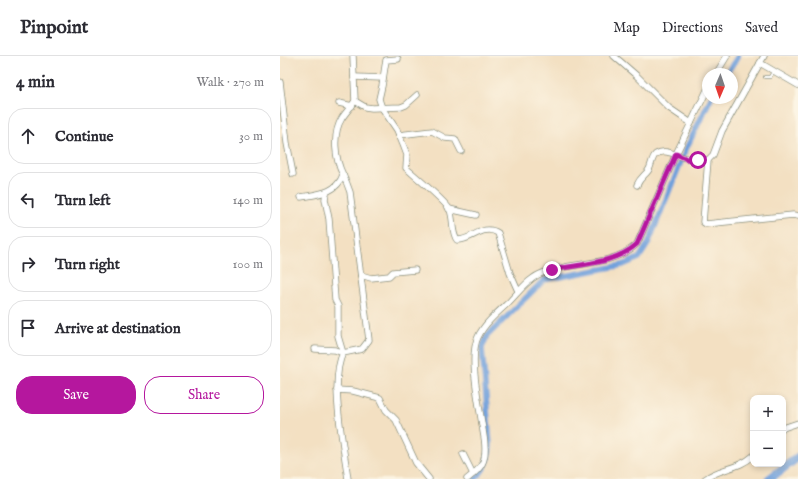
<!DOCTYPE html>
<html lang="en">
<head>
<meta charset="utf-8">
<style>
	body { margin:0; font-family:"IM FELL English",serif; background:#f7f7f7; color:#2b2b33 }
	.controls { position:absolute; right:12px; bottom:12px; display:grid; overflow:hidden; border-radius:8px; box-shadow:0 2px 6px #0003 }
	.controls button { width:36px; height:36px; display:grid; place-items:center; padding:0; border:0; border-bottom:1px solid #e1e1e2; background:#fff; color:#2b2b33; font:20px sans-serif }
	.compass { position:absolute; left:422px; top:12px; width:36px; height:36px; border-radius:50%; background:#fff; box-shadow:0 2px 6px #0003; rotate:182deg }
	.stop { position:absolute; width:12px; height:12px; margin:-9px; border:3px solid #b5179e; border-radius:50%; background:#fff }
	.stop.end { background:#b5179e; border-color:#fff; box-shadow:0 1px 4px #0008 }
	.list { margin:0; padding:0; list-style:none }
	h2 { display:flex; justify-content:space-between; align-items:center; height:52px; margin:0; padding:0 16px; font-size:17px }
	h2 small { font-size:13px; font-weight:400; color:#7c7c81 }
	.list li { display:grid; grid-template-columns:26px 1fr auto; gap:12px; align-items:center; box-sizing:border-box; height:56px; margin:0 8px 8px; padding:0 8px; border:1px solid #e1e1e2; border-radius:16px }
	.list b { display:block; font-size:15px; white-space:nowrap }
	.list em { font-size:13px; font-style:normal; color:#7c7c81 }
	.actions { display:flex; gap:8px; padding:12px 16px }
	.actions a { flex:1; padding:9px 0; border:1px solid #b5179e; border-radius:16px; text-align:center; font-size:14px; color:#b5179e }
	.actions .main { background:#b5179e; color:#fff }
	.icon { flex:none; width:22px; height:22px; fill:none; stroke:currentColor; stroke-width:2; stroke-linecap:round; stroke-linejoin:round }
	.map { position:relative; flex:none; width:518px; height:423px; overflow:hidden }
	header { display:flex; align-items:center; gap:24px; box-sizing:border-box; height:56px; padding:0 20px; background:#fff; border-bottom:1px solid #e1e1e2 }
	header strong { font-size:19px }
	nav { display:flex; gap:22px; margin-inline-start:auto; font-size:14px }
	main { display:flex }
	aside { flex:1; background:#fff }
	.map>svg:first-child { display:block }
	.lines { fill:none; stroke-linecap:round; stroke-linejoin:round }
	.canal { stroke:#72a1dc; stroke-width:5.5 }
	.river { stroke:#72a1dc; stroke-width:9 }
	.service-casing { stroke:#898e7b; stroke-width:4 }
	.minor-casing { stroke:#898e7b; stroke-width:7 }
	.service { stroke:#fff; stroke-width:2.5 }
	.minor { stroke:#fff; stroke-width:5.5 }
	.route { stroke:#b5179e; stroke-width:5 }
</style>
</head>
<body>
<header>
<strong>Pinpoint</strong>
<nav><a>Map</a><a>Directions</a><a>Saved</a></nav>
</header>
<main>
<aside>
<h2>4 min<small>Walk · 270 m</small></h2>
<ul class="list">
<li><svg class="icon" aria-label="ahead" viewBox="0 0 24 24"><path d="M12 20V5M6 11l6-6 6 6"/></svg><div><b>Continue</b></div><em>30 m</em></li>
<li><svg class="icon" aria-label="left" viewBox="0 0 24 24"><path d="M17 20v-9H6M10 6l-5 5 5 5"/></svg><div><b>Turn left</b></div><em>140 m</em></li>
<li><svg class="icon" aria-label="right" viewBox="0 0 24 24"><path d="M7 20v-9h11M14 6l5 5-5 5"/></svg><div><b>Turn right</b></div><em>100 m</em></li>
<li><svg class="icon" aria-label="arrive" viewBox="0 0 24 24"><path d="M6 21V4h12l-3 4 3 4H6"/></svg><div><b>Arrive at destination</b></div></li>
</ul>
<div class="actions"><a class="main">Save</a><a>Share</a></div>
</aside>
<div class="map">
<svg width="518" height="423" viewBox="0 0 518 423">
	<rect width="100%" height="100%" fill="#fcf5e5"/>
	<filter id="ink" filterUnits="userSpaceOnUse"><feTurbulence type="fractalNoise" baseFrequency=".025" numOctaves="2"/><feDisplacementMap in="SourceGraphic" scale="8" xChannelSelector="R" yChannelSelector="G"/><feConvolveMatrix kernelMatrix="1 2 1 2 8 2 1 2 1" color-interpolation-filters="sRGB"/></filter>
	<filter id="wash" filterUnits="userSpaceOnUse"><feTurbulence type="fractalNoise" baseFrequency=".012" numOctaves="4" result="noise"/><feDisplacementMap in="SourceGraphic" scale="16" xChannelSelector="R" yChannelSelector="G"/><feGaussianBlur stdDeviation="0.9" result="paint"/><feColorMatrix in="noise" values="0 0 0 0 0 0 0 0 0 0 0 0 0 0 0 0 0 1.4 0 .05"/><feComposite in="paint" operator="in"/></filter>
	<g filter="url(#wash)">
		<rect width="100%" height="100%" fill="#f3e0c2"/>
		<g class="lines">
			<g class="canal">
				<path d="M446,18l12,-18"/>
				<path d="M195,423c11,-10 14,-20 15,-34l-8,-97 5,-12 57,-56 79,-15 16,-7 9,-14 39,-97 24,-49"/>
			</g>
			<path class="river" d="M489,423l29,-22"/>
		</g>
	</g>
	<g filter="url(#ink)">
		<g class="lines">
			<defs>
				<path id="service" d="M485,21h5l3,-5"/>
				<g id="minor">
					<path d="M334,0l23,20 32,32 22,15"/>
					<path d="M484,0l-42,75 -9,24 -5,5 -5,62 3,2 87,-9 5,1"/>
					<path d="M118,3l-12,1 -4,26 -3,13 3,9 15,22 7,17 3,8 -1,13c9,8 40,34 44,42 4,10 1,22 7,30 14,1 26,-17 41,-7l12,40 8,18"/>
					<path d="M480,7l38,22"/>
					<path d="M436,18l11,-18"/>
					<path d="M74,21l29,1"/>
					<path d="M0,26l7,61 6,31"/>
					<path d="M75,45l10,6 7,1 29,-1 5,-2 11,-10"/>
					<path d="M59,47l13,3"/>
					<path d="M119,79l33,-4 13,7 10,1 6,12"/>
					<path d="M357,129c3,-7 7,-9 11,-14 4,-5 3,-13 8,-17 10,-6 21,2 30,4 7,2 15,2 22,2"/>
					<path d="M46,137l-1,6 4,20 6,81 3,6v30l5,17c-14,27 1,95 5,126"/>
					<path d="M21,141c17,-3 35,-3 42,-22"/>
					<path d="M169,153l27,6"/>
					<path d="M81,219l10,3 18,-2 4,-4 22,-2"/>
					<path d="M35,293l20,1 8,3 19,-4 7,-9 -19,-148c-2,-6 -4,-11 -7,-17 -8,-16 -11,-41 -1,-57 4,-6 9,-11 13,-17l-2,-45"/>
					<path d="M57,334l16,1 27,7 6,12 10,10 20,43 13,16"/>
					<path d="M503,372l15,-5"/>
					<path d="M183,398l10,20"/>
					<path d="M187,423c5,-4 12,-9 15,-15 5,-9 3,-23 1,-33 -3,-23 -15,-74 -5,-94 6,-13 19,-24 30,-34 11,-11 21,-26 37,-31 30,-11 67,-5 92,-28l39,-90 32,-66"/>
					<path d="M425,423c15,-11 34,-10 48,-23"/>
				</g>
			</defs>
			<use href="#service" class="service-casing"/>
			<use href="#minor" class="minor-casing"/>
			<use href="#service" class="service"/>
			<use href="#minor" class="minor"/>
		</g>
	</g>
	<g class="lines" filter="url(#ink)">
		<path class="route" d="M272,214c28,-6 63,-6 85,-26l39,-90 11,5 11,1"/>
	</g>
</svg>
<div class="controls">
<button>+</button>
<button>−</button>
</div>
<svg class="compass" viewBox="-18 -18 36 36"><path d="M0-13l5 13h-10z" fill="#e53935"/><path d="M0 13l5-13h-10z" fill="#7c7c81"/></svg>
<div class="stop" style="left:418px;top:104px"></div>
<div class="stop end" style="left:272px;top:214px"></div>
</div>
</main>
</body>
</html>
